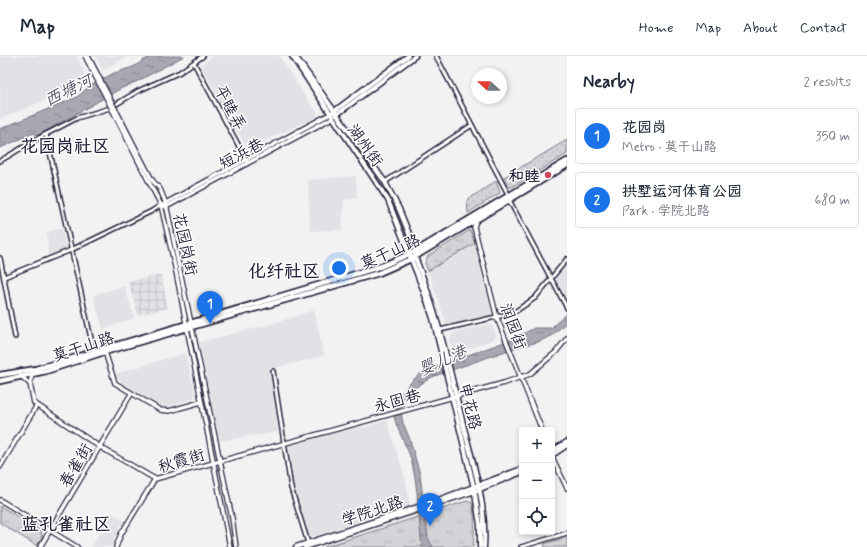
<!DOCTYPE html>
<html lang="en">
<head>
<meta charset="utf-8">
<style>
	body { margin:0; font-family:Mynerve,"LXGW WenKai TC",sans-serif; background:#f6f6f7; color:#1f2937 }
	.controls { position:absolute; right:12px; bottom:12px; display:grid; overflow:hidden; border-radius:4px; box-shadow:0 2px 6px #0003 }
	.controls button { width:36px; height:36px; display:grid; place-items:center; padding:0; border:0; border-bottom:1px solid #e0e1e3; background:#fff; color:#1f2937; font:20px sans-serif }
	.compass { position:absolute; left:471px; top:12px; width:36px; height:36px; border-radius:50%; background:#fff; box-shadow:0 2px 6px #0003; rotate:291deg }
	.you { position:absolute; left:339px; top:212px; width:14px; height:14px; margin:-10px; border:3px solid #fff; border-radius:50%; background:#1a73e8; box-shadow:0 0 0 6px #1a73e833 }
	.badge { display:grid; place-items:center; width:26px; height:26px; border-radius:50%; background:#1a73e8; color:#fff; font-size:13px; font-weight:700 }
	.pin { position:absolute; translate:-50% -33px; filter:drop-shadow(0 1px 2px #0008) }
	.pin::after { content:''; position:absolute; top:21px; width:14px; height:12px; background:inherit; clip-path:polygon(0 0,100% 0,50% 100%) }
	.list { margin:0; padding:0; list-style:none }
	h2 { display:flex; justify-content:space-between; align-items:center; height:52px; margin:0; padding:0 16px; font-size:17px }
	h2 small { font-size:13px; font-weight:400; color:#747a83 }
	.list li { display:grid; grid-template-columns:26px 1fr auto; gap:12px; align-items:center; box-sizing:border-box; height:56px; margin:0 8px 8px; padding:0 8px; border:1px solid #e0e1e3; border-radius:4px }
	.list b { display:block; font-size:15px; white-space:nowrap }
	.list p { margin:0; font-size:13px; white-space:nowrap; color:#747a83 }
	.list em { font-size:13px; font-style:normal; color:#747a83 }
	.icon { flex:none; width:22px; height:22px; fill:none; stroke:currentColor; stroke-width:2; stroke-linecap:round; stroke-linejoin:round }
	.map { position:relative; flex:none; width:567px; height:491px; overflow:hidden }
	header { display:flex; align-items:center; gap:24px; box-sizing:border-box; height:56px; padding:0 20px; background:#fff; border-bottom:1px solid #e0e1e3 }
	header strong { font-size:19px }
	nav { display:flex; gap:22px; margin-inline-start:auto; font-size:14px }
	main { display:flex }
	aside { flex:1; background:#fff }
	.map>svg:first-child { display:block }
	.built { fill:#e2e2e6 }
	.industrial { fill:url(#industrial-grid) }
	.grass { fill:url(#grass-dots); stroke:#7a7a8a }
	.park { fill:url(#park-tufts); stroke:#7a7a8a }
	.water { fill:url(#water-ripples); stroke:#727282 }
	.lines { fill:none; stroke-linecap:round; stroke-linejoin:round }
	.minor-casing { stroke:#22223b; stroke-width:6 }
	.tertiary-casing { stroke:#22223b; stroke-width:6 }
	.secondary-casing { stroke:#22223b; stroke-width:7 }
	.primary-casing { stroke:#22223b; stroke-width:8 }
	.minor { stroke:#fff; stroke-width:3 }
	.tertiary { stroke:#fff; stroke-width:3.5 }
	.secondary { stroke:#fff; stroke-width:4 }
	.primary { stroke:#fff; stroke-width:4.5 }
	.tertiary-bridge-casing { stroke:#22223b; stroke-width:6; stroke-linecap:butt }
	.tertiary-bridge { stroke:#fff; stroke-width:3.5 }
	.poi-dot { fill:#d1495b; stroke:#fff; stroke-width:1.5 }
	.labels { text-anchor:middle; stroke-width:3; stroke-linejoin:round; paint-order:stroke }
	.street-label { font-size:16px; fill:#22223b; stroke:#fff }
	.poi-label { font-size:16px; font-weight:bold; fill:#22223b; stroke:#fff; text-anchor:end }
	.water-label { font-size:17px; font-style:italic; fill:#58586b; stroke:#fff }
	.quarter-label { font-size:18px; font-weight:bold; fill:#22223b; stroke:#fff }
</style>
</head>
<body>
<header>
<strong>Map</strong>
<nav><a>Home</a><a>Map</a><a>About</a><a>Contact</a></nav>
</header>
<main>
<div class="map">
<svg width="567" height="491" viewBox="0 0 567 491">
	<defs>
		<pattern id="industrial-grid" width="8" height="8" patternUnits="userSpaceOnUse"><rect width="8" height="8" fill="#e2e2e6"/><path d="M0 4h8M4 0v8" fill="none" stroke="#c2c2c6"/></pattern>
		<pattern id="grass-dots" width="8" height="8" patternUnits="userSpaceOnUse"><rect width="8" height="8" fill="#d3d3d8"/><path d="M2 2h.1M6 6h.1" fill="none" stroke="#b5b5ba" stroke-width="1.8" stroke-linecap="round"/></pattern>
		<pattern id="park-tufts" width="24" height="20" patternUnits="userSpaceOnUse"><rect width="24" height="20" fill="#d3d3d8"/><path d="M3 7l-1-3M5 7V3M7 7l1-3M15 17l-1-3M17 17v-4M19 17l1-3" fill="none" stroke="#b5b5ba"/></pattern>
		<pattern id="water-ripples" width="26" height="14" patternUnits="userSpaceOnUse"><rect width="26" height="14" fill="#a8a8b2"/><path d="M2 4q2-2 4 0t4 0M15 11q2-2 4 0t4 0" fill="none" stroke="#888892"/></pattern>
	</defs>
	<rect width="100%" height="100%" fill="#f2f2f3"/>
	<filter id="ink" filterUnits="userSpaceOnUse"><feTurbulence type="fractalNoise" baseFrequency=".025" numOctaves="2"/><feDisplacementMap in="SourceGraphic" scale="8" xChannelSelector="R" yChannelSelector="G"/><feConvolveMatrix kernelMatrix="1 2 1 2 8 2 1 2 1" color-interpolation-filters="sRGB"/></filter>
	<g filter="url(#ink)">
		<g class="built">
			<path d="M0,0h76l13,26 -89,37z"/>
			<path d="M95,0h33l-25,14z"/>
			<path d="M213,0h66l34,52h2l3,6 -2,3 -48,22 -17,11h-3l-46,-81v-5z"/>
			<path d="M356,120l1,23h-13l-2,31 -32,1 -2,-51z"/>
			<path d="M62,172l5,20 -19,9 -1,-25z"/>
			<path d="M475,187l17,71 -2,3 -43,8 -19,-54z"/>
			<path d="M567,207v39l-12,-22z"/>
			<path d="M124,230l11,32 -32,11 -10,-34z"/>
			<path d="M314,254l10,46 -54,13 8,63 -59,9 -20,-99 69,-17z"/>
			<path d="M489,268l4,3 3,7 -2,5 -41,16 -4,-17 3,-1 1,-4z"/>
			<path d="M185,297l10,40v4l-3,2 -25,8h-6l-38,-23 -8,-10z"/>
			<path d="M387,364l19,62 4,23 -97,32 -6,-2 -15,-37 -11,-50 76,-22 8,1z"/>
			<path d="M112,457l12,8 -5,7 -7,19h-21z"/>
		</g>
		<path class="industrial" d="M161,219l7,33 -30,7 -10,-34z"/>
		<g class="grass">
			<path d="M567,84v14l-55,33h-4l-4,-10z"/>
			<path d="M496,125l4,12 -32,20 -1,-13z"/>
		</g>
		<g class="park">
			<path d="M470,174l5,13 -47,28 -3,-8 3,-7z"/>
			<path d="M467,445l5,2c4,14 2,29 1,44h-149z"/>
			<path d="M0,450l41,25 1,6 -5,9 -37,-23z"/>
			<path d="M567,481v10h-22l-1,-3z"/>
		</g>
		<g class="water">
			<path d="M151,0h33l-44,24 -20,9 -83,47 -3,-3 -34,15v-19l77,-32 13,-11 24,-13 19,-6z"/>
			<path d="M567,257v9l-16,14 -13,6 -21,5 -85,30 -22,14 -5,9 -4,12 2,11 6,14 11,37 8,64 5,9h-11c-4,-30 -3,-61 -12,-91 -4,-11 -17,-34 -16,-43 2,-18 18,-34 32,-43l90,-32 18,-10h17z"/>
		</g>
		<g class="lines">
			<defs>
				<g id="minor">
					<path d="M436,0l73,140"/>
					<path d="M194,7l54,100"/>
					<path d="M46,78l48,218"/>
					<path d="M0,105l35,-21 42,-22 33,-10 28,-17 42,-19 23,-16"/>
					<path d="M385,126l87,-57"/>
					<path d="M509,144l58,108"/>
					<path d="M0,202l15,79"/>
					<path d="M4,221l67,-27 81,-39 9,-6"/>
					<path d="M440,274l73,-17 22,-15 32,-39"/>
					<path d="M273,315l18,117 17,55"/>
					<path d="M521,491l46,-14"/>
				</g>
				<g id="tertiary">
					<path d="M152,124l8,9 6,15 66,314 4,29"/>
					<path d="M149,126l12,23 14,62 55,280"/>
					<path d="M164,148l166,-90"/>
					<path d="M164,150l2,1 166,-89"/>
					<path d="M476,165l-2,6 23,91 45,112"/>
					<path d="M105,296l10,31 45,27 9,1 32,-9"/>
					<path d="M32,319l-2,9 4,19 66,44 55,32"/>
					<path d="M22,321l8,7"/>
					<path d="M552,401l15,31"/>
					<path d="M0,411l37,-62"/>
					<path d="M0,444l77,47"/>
					<path d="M40,491l91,-153"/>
					<path d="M116,491l5,-13 34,-55 349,-96 26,-9 26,-22 11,-14"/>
				</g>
				<g id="secondary">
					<path d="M292,0l96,144 35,89 10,29 41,170 6,37v22"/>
					<path d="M295,0l90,126 14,27 17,42 -1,6c22,54 34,110 48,167 10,40 24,81 21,123"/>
					<path d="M333,56l75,-56"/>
					<path d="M336,59l79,-59"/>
					<path d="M552,395l15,-9"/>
					<path d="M552,399l15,-10"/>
					<path d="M296,491l137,-45 89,-33"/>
					<path d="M305,491l170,-56 47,-19"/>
				</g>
				<g id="primary">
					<path d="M0,319l36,-6 346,-103 34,-15 151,-90"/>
					<path d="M0,325l46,-10 55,-18 278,-80 32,-14 156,-94"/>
				</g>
			</defs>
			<use href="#minor" class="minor-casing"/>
			<use href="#tertiary" class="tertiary-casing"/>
			<use href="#secondary" class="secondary-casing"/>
			<use href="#primary" class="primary-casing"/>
			<use href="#minor" class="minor"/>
			<use href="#tertiary" class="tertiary"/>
			<use href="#secondary" class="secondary"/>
			<use href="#primary" class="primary"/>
			<defs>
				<g id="tertiary-bridge">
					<path d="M85,0l64,126"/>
					<path d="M88,0l64,124"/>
				</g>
			</defs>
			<use href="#tertiary-bridge" class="tertiary-bridge-casing"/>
			<use href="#tertiary-bridge" class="tertiary-bridge"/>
		</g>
	</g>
	<circle class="poi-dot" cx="548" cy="119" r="4"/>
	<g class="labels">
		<g class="street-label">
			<text transform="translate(231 51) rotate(62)" y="6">平睦弄</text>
			<text transform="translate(366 89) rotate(54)" y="6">湖州街</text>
			<text transform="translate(241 97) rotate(-28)" y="6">短浜巷</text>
			<text transform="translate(186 188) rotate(78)" y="6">花园岗街</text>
			<text transform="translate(390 195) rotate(-24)" y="6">莫干山路</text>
			<text transform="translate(514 270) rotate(70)" y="6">润园街</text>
			<text transform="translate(83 290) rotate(-18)" y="6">莫干山路</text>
			<text transform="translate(397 344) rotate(-15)" y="6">永固巷</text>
			<text transform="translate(471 350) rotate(76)" y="6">申花路</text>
			<text transform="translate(181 404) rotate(-17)" y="6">秋霞街</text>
			<text transform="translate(75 409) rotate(-59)" y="6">春雀街</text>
			<text transform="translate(372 454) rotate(-18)" y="6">学院北路</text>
		</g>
		<g class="poi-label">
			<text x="540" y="125">和睦</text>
		</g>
		<g class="water-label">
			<text transform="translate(68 34) rotate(-26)" y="6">西塘河</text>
			<text transform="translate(442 304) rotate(-24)" y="6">婴儿港</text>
		</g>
		<g class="quarter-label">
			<text x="65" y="96">花园岗社区</text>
			<text x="284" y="221">化纤社区</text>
			<text x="66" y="474">蓝孔雀社区</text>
		</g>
	</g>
</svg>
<div class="controls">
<button>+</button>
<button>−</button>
<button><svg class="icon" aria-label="locate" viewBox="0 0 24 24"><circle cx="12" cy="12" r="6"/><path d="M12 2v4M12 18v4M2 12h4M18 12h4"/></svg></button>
</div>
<svg class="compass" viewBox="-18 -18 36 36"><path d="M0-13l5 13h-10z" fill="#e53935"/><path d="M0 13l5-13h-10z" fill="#747a83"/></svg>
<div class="you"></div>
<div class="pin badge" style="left:210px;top:268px">1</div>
<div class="pin badge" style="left:430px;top:470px">2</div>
</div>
<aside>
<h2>Nearby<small>2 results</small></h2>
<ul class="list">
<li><span class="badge">1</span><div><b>花园岗</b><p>Metro · 莫干山路</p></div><em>350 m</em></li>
<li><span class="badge">2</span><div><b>拱墅运河体育公园</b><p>Park · 学院北路</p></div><em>680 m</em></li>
</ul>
</aside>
</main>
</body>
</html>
